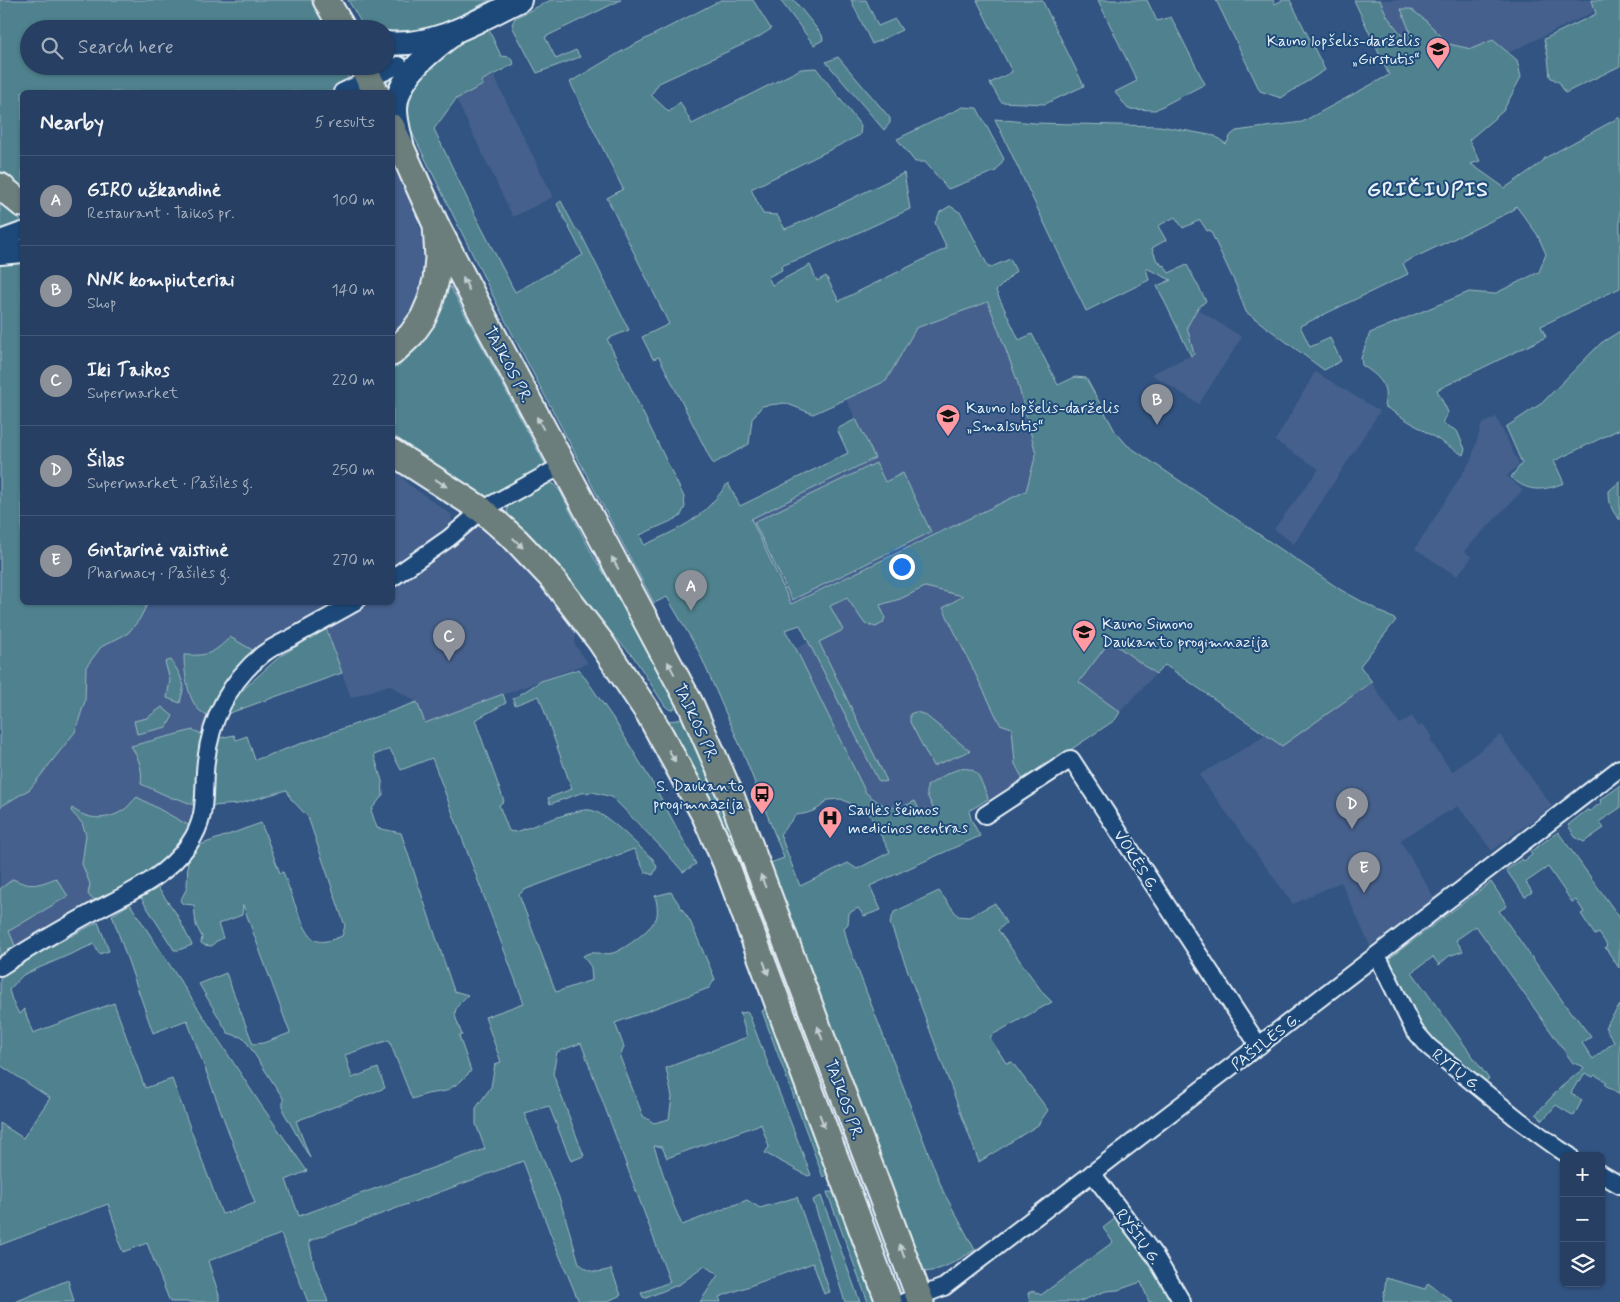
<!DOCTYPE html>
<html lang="en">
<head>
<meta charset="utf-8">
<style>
	body { margin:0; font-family:Mynerve,sans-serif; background:#2e4668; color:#f1f3f6 }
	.controls { position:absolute; right:15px; bottom:15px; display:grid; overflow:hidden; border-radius:8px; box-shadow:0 1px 4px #0004 }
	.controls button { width:45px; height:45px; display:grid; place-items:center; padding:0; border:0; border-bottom:1px solid #425877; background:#263f62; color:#f1f3f6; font:25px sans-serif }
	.you { position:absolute; left:901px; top:566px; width:18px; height:18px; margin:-12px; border:4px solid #fff; border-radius:50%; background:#1a73e8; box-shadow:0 0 0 8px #1a73e833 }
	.badge { display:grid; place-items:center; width:32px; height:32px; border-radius:50%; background:#8c9099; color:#fff; font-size:16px; font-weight:700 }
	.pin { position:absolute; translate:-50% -41px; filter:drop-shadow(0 1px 2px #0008) }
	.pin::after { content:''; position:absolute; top:26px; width:18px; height:15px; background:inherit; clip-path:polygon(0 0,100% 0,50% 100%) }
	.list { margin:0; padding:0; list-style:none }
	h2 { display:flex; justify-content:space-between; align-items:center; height:65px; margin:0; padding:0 20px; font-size:21px }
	h2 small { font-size:16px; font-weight:400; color:#a4afbe }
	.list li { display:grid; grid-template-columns:32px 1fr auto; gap:15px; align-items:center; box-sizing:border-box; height:90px; padding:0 20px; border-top:1px solid #425877 }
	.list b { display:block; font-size:19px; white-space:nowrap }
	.list p { margin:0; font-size:16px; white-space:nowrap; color:#a4afbe }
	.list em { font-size:16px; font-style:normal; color:#a4afbe }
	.icon { flex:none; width:28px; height:28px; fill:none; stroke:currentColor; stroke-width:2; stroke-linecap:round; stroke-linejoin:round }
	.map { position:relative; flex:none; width:1620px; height:1302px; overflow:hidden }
	.search { position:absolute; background:#263f62; box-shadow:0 1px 4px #0004; left:20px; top:20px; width:375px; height:55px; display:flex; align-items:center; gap:12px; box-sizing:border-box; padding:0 18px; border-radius:28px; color:#a4afbe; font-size:19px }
	.panel { position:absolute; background:#263f62; box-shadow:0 1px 4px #0004; left:20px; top:90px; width:375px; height:515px; border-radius:8px }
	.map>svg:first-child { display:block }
	.built { fill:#44608c }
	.green { fill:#50828e; stroke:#9cbac3; fill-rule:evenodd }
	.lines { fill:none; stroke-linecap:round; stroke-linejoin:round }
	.street-casing { stroke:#e8f1f8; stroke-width:20 }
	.secondary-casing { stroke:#e8f1f8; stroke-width:26 }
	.primary-casing { stroke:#e8f1f8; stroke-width:29 }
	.street { stroke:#1f4a7a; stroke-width:16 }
	.secondary { stroke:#1f4a7a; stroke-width:22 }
	.primary { stroke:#6c7e7c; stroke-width:25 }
	.oneway { fill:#c3ced3 }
	.labels { text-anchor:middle; stroke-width:4; stroke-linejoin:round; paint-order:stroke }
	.poi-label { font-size:16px; fill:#e8f1f8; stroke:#1f4a7a; text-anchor:start }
	.street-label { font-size:16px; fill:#e8f1f8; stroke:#1f4a7a }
	.district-label { font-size:21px; font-weight:bold; letter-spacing:1px; fill:#e8f1f8; stroke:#1f4a7a }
</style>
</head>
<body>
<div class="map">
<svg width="1620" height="1302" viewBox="0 0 1620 1302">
	<rect width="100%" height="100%" fill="#325482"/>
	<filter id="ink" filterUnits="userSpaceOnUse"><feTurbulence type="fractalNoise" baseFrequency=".02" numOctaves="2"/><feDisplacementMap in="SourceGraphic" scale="10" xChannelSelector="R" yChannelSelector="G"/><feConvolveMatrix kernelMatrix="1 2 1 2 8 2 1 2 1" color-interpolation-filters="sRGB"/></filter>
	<g filter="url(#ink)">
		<g class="built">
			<path d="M1371,0h247l-199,96z"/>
			<path d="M493,74l60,123 -40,20 -57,-118 27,-13 -2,-5z"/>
			<path d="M392,164l18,38 15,40 2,36 -5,23 -30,39z"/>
			<path d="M988,302l29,78 19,74 -10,37 -236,113 -39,-85 124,-61 -29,-59 40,-18 30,-53z"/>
			<path d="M1197,309l45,28 -43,67 -48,-30 43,-20 -7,-27z"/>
			<path d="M1315,372l65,39 -86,133 -20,-15 45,-60 -44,-28z"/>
			<path d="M1496,417l23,47 -12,12 16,14 -59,61 8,6 -15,19 -42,-27 56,-89 11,-36z"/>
			<path d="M1127,445l214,145 55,30 -36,46 40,58 12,-8 7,11 4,-3 9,13 -2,3 22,32 48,-37 52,71 -60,45 -34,-45 -58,34 35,59 -65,47 -29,-64 -48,22 -94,-129 69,-41 -103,-70 -45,48 -5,8 -91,61 -55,29 2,9 -75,37 -100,-207 17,-10 -10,-20z"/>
			<path d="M393,466l14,17 45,32 -1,7 -4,4 -54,43z"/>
			<path d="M480,527l34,32 26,28 36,44 -1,14 13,18 -163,61 -8,-22 -28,-17 -38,13 -25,-70 44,-25 22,-1 1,-14 71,-53z"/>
			<path d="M148,603h197l-78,41 -25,19 -22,26 -10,26 -12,96 -6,19 -43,45 -133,73 -16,-33v-108l30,-18 55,-88 1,-34 15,-20 27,-14 11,-13z"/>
		</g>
		<g class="green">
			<path d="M0,0h312l16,29h-299v37h314l12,26h-333v97l-22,-16z"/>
			<path d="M348,0h142l-53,28 -51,11v-10h-21z"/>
			<path d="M551,0h70l-76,37 11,22 20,-9 4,7 -43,16 -23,-43 -2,-6 3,-6z"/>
			<path d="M721,0h32l18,29 -14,9 -98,45 -8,12 18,17 11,-10 12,22 109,-55 15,-1 45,58 -1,9 -109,54 12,25 14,1 8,14 29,-12 90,-44 6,36 -103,47 -26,10 1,4 -14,7 4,8 38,-20 7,16 9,-5 13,25 108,-53 -12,-25 5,-11 10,-6 11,7 28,55 21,-9 6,12 -20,20 23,49 13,-6 26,51 17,-8 11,1 29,53 12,14 214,145 55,30 -36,46 12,16 -90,64 -117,-81 -9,9 -46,-33 -31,41 41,30 -5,8 -91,61 -9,-17 -3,-36 -12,-4 -57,-116 20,-12 -38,-9 -25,12 -20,6 5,12 -2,6 -7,4 -11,-3 -18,-26 -17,8 13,24 -24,12 68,139 -5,1 -4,-2 -78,-155 -15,5 11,19 70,144c18,14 27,20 49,8l7,15 12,-6 -7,-15v-9c12,-7 37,-27 50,-12 4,5 7,15 10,21l1,4 -19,12 2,8 9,17 -110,50 11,24 -17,6 -6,-8 -9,5 -1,11 -4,4 4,16 95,247 32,59c-16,9 -34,22 -53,22l-36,-100 -104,-272 -12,-37 14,-5 -42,-108 -43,-98 -32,-55 -13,6 -150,-285 -97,-196 -2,-7 5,-27 34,-38 45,-20 12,26 9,1 4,7 -33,17 2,4 -27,14 -22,30 41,86 40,77 68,-37 -26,-51 4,-3 14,27 5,4 49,98 -22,9 77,158 1,10 -5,10 -40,18 4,10c24,-11 49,-21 67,-41 6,-7 12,-14 17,-21l12,23 108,-53 -11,-24 19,-10 19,39 -124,61 40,85 235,-113 10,-37 -19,-74 -29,-78 -72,26 -30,53 -73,33 -28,-11 -23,3 -10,13 -3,25 -36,20 -54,-107 -6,2 -11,-22 27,-13 -62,-126 16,-9 -53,-107 54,-32zM841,799l27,13 22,40 -33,17 -9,-6 -48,23 -20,-52 16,-19c12,-1 24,-5 31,-15z"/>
			<path d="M780,0h14l28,35 1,5 -9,5z"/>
			<path d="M851,0h15l12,26 17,-7 7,11 -30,14z"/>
			<path d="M977,0h65l42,86 -39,18 -44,-2 -11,-19 22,-11z"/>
			<path d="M1098,0h49l10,21 14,-4 34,67 -50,26 -27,-1 -13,-17 22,-11z"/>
			<path d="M1216,0h57l2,4 8,-4h7l35,70 -44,28 -21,-7z"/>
			<path d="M1354,0h26l7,16 17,22 6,-6 -9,-23h10l14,11 24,24 22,5 22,-9 24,20 4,17 -18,34 -34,29 11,21 -9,3 34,24 36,-25 4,-5 75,-41v171l-79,38 5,11 -109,53 11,22 -6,11 15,8 8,18 -2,6 -79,-49c5,-22 -5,-29 -22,-41l-1,-7 9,-25 99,-41 25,2 45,-22 7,-18 -9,-20 -21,-28 -4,5 -109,52 5,11 -108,52 10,21 20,-9 11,23 -17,9 -78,-58 -10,-27 -26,-55 -3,1 -7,-11 -17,8 -8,-11 -17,9 8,14 -14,8 5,13h2l3,5 2,-1 5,8 18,-8 19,36 -9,8 -10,18 7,27 -3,2 -34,-70 14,-6 -25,-12 3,12 -63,31 -91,-192 39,4 126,3 55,10 11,8 5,-9 5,-4 66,-9 87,-47z"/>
			<path d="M1592,0h28v66l-55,27 -5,-10 -10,-6 -2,-20 -4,-18 52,-25z"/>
			<path d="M424,47l-32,44 -12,-25h6v-15z"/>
			<path d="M838,57l52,61v5l-6,7 -58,-68z"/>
			<path d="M963,107l14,1 27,51 -8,12 -48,18 -23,-27h-10l-18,-23z"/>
			<path d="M0,202l22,19v23l-22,1z"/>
			<path d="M22,260v342l126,1 -9,17 -11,13 -27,14 -15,20 -1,34 -10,31 -45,57 -30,18v-546z"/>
			<path d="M450,286l96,180 -61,33 -92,-64v-67l21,-17 19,-25z"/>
			<path d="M1620,331v98l-66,32 10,22c-21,8 -36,10 -53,-6l11,-14 -16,-36 36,-24 59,-60z"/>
			<path d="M876,463l9,19 18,-9 28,59 -139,68 -38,-78z"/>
			<path d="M1620,481v39c-9,-9 -11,-17 -11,-29z"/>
			<path d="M547,482l7,2 6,7 34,67 48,73 35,70 -3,8 -4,1 -5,-4 -32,-50 -37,-39 -38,-49 -49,-51 -2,-6 1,-7z"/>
			<path d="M326,628l16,45 -115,41 8,-17 44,-40z"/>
			<path d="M230,637l26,15 -14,11 -22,26 -10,26c-22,-1 -26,-44 -26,-60 24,1 29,-1 46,-18z"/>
			<path d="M171,660l8,13 5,13 -4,17 -13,-5 3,-18 -5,-18z"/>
			<path d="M579,669l36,52 41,68 40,75 -13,8 -20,-23 -51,-52 -19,-5 -12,1 -31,11 -2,-6 24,-9 -33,-93 -24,9 -2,-6 28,-18z"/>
			<path d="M503,694l3,9 -31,17 29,81 -5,4 10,26 7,1c15,-5 61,-24 74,-22 16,2 50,38 63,49l4,8 -4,8 -8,-3 -11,-23 -110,41 -5,5 37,97 36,-12 -1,-13 -8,-11c9,-7 19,0 30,-3 12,-4 41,-25 44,-37 1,-7 0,-13 -2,-20l16,-4 19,29 25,58 -6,9 -94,35 9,24 -4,10 23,59 11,7 15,-4 3,-22 -6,-29 81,-31 -7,-24 8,-1 63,163 -3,1 -43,-23 4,-6 -8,-23 -94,34 -5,-11 -8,-1 19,58 9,21 65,-25 13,8 37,-11 33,95 -6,2 -11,-31 -94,34 2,5h-21l18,-27 -13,-9 -25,18 -34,14 -3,-1 -2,-4 29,-11 -89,-239 -24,9 -4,22 31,82 -13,5 -22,-55 -25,7 36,87 19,63c12,11 18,10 32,6l10,26 -15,7h-27l-28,-67 -28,-74 -214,80 5,24 14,37h-20l-27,-68 -73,27 11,34v7h-49l-23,-59 -24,9 -6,-14 2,-1 -11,-33 -108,41v-122l23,15 27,-40 -50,-33v-87l33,-22 65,-34 11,29 -10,3 -5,-10 -71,31 -14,15 3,10 7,14 5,-5 9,24 81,-30 31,85 27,-9 50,135 12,-3 21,-8 -68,-183 -34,13 -41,-118 18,-11 129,198 48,69 -21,9 13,36 186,-67 -9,-25v-16l15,-21 4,-23 6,-2 -16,-45 39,-14 -92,-245 -31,12 -11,-21 -16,6 8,26 1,14 -12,15 6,18 24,5 53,158 14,4c-18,17 -14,17 -6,40l-3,1 12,35 -11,11 -14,9 -19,3 -15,5 -23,-59 -44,15 7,23 26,-10 7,20 -89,33 14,37 -27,-47v-13l-39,-60 -16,-5 -29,-49 27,-11 27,71 10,-1 27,-10 -47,-128 -1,10 -24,9 5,14 -8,4 -3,4 -8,-1 -3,-2 1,-6 -6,-12 -2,-20 -11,-1 -3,-3 7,-13 1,-33 9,-9 64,-23 19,50 3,-1c6,14 20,62 32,68 8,4 19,-1 27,-4l3,-10 -37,-109 -17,-18 -4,-9 -49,14 -26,2 -1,-21 5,-45 4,-2 14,-3 2,5 11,-4 8,24 162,-58 8,21z"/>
			<path d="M162,707l11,9 -6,11 -30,7 -3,-13 13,-3z"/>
			<path d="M915,712l9,2 46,37 -37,15 -23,-44v-8z"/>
			<path d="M685,716l31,73 41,106 -6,2 -85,-176 11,-1z"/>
			<path d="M193,730l11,5 -8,71 -17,-7 -7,-1 -31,-14c2,-15 -2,-25 -10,-38z"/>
			<path d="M1620,786v22l-21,14 5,6 -20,14 -9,-5 -7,-12 19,-15 3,1 11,-8 -1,-3z"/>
			<path d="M137,797l53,29 -1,10 -40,39 -51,26 -7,-3 -3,-4 2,-10 -8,-20 4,-29 -4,-12 -11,-12 1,-3c15,12 34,13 50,3 6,-3 10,-10 15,-14z"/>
			<path d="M1558,832l62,86 -1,50 -14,-21 2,-2 -8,-12 -4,2 -14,-21 3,-2 -8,-12 -4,2 -24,-35 -22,15 6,10 -7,5 -19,-27 16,-11 2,2 8,-6 -2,-3z"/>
			<path d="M56,878l12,18 -59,35 7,17 -16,11v-70l13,-10c18,9 25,6 43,-1z"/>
			<path d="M1491,882l16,24 -8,5 72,102 4,3 16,21 -9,6 11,16 21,-17 -9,-15 15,-22v89l-15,-9 2,-3 -12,-7 -2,2 -8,-4 -5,9 -2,-1 -7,12 11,7 -8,16 -18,-11 -13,15 -7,-6 24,-26 24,-20 -2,-2 -9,-3 -97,-137 -20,14 7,11 -14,5 -10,9 -6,-8 -21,15 77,107 -7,4 -54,-47 -16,-25 -25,-51z"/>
			<path d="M158,888l18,25 16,32 -13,5h-5l-33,-52z"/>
			<path d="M939,891l19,25 11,1 26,-14 11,20 -8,7 45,63 9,9 -60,33 -2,3 16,25 6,-1 36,48 -10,15 -59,37 -89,-239 4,-11z"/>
			<path d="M767,1007l62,166 -6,4 -61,-166z"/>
			<path d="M827,1192h4l6,3 40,107h-9z"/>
			<path d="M821,1196l39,106h-15l-32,-102z"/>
			<path d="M1117,1217l27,37 29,48h-24l-8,-20 -23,8 -12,1 -28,11h-48l-2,-9 5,-2 8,4 72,-53 -10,-14z"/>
			<path d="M1386,1278l39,11 3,-6 25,19h-70z"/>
			<path d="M68,1280l6,22h-59z"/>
		</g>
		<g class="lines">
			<defs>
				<g id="street">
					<path d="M342,92l57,-27"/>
					<path d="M0,239l22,-8"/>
					<path d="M392,578l57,-40 33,-28 81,-45"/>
					<path d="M985,815l86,-56 188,287"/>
					<path d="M1377,955l37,75 15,17 90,73 40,29 11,7"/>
					<path d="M0,967c29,-19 60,-37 91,-54 35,-19 74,-34 98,-69 20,-29 13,-51 17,-83 5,-43 24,-80 57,-107 9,-7 20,-12 30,-17 21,-12 42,-23 63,-35"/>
					<path d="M1092,1173l63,83 27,46"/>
					<path d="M1601,1174l19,11"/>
					<path d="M904,1302l40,-15 676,-519"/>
				</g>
				<g id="secondary">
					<path d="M386,43c49,5 93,-23 134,-43"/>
					<path d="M402,145c-2,-11 -6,-24 -6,-35 0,-32 33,-57 55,-74"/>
					<path d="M0,253l22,-2"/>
				</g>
				<g id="primary">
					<path d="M326,0l17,29"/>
					<path d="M362,66l14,26"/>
					<path d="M392,127l44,98 2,33 -2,22 -6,22 -7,16 -12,17 -19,18"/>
					<path d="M0,186l22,18"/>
					<path d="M436,225l53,102 202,378 41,93 189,504"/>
					<path d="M392,452l90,58 34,30 35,37 49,64 49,73 56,102 20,45 164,441"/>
				</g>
			</defs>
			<use href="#street" class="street-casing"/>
			<use href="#secondary" class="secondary-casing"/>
			<use href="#primary" class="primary-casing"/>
			<use href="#street" class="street"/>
			<use href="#secondary" class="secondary"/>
			<use href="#primary" class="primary"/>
		</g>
		<defs><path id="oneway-solid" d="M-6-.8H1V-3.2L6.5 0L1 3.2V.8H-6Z" transform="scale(1.25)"/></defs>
		<g class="oneway">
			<use href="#oneway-solid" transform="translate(466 284) rotate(-117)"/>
			<use href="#oneway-solid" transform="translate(540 423) rotate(-118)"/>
			<use href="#oneway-solid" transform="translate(441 483) rotate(33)"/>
			<use href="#oneway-solid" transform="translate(518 543) rotate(45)"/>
			<use href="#oneway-solid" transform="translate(615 563) rotate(-119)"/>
			<use href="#oneway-solid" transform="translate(671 668) rotate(-118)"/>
			<use href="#oneway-solid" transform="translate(672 756) rotate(61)"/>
			<use href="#oneway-solid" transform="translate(763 881) rotate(-111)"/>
			<use href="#oneway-solid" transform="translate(766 968) rotate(70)"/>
			<use href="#oneway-solid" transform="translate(820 1033) rotate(-110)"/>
			<use href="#oneway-solid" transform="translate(822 1121) rotate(70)"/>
			<use href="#oneway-solid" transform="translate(902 1251) rotate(-110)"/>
		</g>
	</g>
	<defs>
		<symbol id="school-pin" viewBox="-11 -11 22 30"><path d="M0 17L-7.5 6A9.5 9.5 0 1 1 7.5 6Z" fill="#ff9aa2" stroke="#1f4a7a"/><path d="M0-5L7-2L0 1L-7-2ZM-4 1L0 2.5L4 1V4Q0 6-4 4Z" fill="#111"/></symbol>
		<symbol id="bus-pin" viewBox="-11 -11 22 30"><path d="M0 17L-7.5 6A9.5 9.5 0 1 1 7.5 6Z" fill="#ff9aa2" stroke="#1f4a7a"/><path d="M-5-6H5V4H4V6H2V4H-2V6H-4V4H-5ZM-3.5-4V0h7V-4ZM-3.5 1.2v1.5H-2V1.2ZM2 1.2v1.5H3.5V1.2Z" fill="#111"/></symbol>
		<symbol id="hospital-pin" viewBox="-11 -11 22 30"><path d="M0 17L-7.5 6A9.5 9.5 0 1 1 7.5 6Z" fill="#ff9aa2" stroke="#1f4a7a"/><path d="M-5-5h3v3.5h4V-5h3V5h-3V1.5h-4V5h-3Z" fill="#111"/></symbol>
	</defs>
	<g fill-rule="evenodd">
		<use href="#school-pin" x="1424" y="35" width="28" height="38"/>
		<use href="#school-pin" x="934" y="402" width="28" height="38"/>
		<use href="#school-pin" x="1070" y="618" width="28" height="38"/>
		<use href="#bus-pin" x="748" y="780" width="28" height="38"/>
		<use href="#hospital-pin" x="816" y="804" width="28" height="38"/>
	</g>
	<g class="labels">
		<g class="poi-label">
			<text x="1420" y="46" text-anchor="end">Kauno lopšelis-darželis<tspan x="1420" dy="18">„Girstutis“</tspan></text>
			<text x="966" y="413">Kauno lopšelis-darželis<tspan x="966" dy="18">„Smalsutis“</tspan></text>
			<text x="1102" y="629">Kauno Simono<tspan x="1102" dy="18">Daukanto progimnazija</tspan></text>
			<text x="744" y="791" text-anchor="end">S. Daukanto<tspan x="744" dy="18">progimnazija</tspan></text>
			<text x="848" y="815">Saulės šeimos<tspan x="848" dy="18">medicinos centras</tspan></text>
		</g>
		<g class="street-label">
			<text transform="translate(509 364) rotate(62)" y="6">TAIKOS PR.</text>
			<text transform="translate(697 722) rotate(65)" y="6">TAIKOS PR.</text>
			<text transform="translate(1137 860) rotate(57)" y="6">VOKĖS G.</text>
			<text transform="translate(1265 1041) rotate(-38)" y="6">PAŠILĖS G.</text>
			<text transform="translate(1457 1069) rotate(39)" y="6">RYTŲ G.</text>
			<text transform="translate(845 1099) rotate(70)" y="6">TAIKOS PR.</text>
			<text transform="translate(1139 1236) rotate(54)" y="6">RYŠIŲ G.</text>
		</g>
		<g class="district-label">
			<text x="1428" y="196">GRIČIUPIS</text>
		</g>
	</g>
</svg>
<div class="controls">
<button>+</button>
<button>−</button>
<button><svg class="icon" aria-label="layers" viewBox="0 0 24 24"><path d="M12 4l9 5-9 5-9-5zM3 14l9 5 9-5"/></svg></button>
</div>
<div class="you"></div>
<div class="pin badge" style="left:691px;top:611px">A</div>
<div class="pin badge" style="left:1157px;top:425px">B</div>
<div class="pin badge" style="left:449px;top:661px">C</div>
<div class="pin badge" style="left:1352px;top:829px">D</div>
<div class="pin badge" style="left:1364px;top:893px">E</div>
<div class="search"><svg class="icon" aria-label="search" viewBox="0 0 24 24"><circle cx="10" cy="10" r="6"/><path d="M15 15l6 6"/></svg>Search here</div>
<section class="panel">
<h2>Nearby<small>5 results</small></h2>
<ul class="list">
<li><span class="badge">A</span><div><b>GIRO užkandinė</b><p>Restaurant · Taikos pr.</p></div><em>100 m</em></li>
<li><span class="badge">B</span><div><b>NNK kompiuteriai</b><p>Shop</p></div><em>140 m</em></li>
<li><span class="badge">C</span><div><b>Iki Taikos</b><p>Supermarket</p></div><em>220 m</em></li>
<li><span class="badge">D</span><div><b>Šilas</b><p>Supermarket · Pašilės g.</p></div><em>250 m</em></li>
<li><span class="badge">E</span><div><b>Gintarinė vaistinė</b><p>Pharmacy · Pašilės g.</p></div><em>270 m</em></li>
</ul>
</section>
</div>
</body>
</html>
